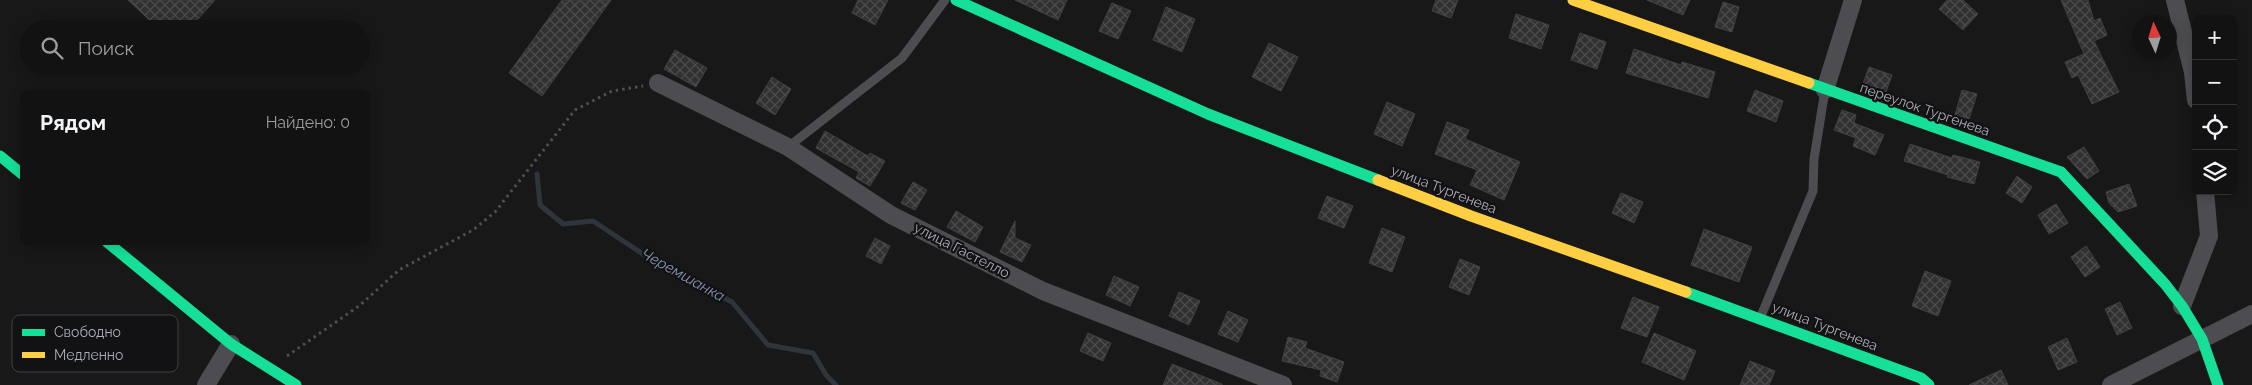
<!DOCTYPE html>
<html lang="ru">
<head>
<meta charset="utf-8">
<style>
	body { margin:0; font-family:Raleway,sans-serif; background:#1f2020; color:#f1f3f6 }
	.controls { position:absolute; right:15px; top:15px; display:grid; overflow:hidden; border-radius:8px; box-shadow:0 2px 12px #0003 }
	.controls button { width:45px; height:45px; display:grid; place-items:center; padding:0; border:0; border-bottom:1px solid #313232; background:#121212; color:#f1f3f6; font:25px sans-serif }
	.compass { position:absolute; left:2132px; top:15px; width:45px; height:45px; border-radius:50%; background:#121212; box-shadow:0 2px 12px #0003; rotate:356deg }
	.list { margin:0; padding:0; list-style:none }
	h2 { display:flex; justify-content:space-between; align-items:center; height:65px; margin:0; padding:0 20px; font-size:21px }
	h2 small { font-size:16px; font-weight:400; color:#9c9e9f }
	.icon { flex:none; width:28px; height:28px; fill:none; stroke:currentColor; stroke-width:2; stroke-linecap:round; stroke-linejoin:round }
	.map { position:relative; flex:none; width:2252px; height:385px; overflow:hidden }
	.search { position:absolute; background:#121212; box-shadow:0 2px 12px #0003; left:20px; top:20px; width:350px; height:55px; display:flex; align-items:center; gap:12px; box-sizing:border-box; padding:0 18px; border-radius:28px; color:#9c9e9f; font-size:19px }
	.panel { position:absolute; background:#121212; box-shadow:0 2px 12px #0003; left:20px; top:90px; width:350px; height:155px; border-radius:8px }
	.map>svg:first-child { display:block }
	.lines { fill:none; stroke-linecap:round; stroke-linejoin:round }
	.stream { stroke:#2f353c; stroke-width:5 }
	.building { fill:url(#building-cross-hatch); stroke:#414144 }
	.path { stroke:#4e4f51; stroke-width:3; stroke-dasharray:2.5 4; stroke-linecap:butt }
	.lane { stroke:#4d4d51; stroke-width:9 }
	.street { stroke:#4d4d51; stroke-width:18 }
	.fast { stroke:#16e098; stroke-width:11 }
	.slow { stroke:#ffcf43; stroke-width:11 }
	.labels { text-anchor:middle; stroke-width:4.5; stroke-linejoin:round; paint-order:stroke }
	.street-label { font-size:14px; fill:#abadb7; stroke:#121214 }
	.water-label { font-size:15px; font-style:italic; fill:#8595af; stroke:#121214 }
	.key { fill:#121214; stroke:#404045; stroke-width:1 }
	.key-label { font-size:14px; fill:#abadb7 }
</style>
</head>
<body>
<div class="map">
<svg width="2252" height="385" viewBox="0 0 2252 385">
	<defs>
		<pattern id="building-cross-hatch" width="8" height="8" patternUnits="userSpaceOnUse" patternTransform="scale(1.25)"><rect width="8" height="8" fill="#313132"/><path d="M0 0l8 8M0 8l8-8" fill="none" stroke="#4c4c4d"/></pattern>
	</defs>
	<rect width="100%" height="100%" fill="#181818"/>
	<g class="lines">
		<path class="stream" d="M537,174l3,31 23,19 30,-3 59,39 80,42 36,43 45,8 13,22 10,10"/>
	</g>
	<g class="building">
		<path d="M128,0h87l-26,29h-30z"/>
		<path d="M562,0h49l-69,96 -33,-23z"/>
		<path d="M858,0h30l-13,25 -23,-12z"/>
		<path d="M1015,0h52l-9,20z"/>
		<path d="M1436,0h22l-7,18 -19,-7z"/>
		<path d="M1647,0h43l-7,15z"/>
		<path d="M1947,0h16l15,14 -15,16 -24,-21z"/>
		<path d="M2061,0h27l6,21 6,-3 7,17 -13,6 25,51 -27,12 -14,-29 -6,3 -7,-16 19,-8z"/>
		<path d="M1723,2l16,5 -7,25 -17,-5z"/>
		<path d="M1112,3l19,8 -13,28 -19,-8z"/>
		<path d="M1166,7l29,12 -13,33 -29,-12z"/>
		<path d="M1516,14l33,11 -8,24 -32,-11z"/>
		<path d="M1580,33l26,9 -9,27 -26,-9z"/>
		<path d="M1269,43l29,14 -17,34 -29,-14z"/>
		<path d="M1634,49l47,16 1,-3 33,10 -7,26 -82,-25z"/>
		<path d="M675,50l32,18 -11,19 -32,-18z"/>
		<path d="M1869,67l23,8 -6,17 -23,-8z"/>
		<path d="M772,77l19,12 -16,26 -19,-12z"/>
		<path d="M1755,90l28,11 -7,21 -29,-11z"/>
		<path d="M1962,90l15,4 -8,25 -14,-4z"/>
		<path d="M1387,102l28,12 -13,32 -28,-12z"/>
		<path d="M1842,110l14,5 -2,8 30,12 -9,20 -22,-9 3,-8 -22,-8z"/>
		<path d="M1447,122l22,8 -4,9 55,23 -16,38 -34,-15 7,-15 -42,-16z"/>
		<path d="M825,131l43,25 2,-3 15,8 -15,25 -14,-8 3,-6 -43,-24z"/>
		<path d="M1910,144l42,14 1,-3 27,7 -6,22 -27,-7 1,-2 -44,-14z"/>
		<path d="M2084,147l15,24 -12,8 -20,-22z"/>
		<path d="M2017,176l15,11 -10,16 -16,-10z"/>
		<path d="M913,182l14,8 -12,20 -14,-7z"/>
		<path d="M2129,184l8,22 -19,6 -9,-9 -3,-11z"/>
		<path d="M1621,193l22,9 -9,21 -22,-10z"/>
		<path d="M1327,196l26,10 -9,22 -26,-10z"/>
		<path d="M2056,204l12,19 -19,11 -11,-19z"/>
		<path d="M956,211l27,16 -8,15 -28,-15z"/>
		<path d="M1015,221v17l16,7 -9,17 -22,-10z"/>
		<path d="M1382,228l23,9 -13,35 -23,-9z"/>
		<path d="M1704,229l48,18 -13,35 -48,-17z"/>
		<path d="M875,238l15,8 -9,18 -15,-8z"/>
		<path d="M2086,246l14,21 -15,10 -14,-20z"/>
		<path d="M1460,259l20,8 -11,28 -20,-8z"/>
		<path d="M1925,271l26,10 -13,35 -26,-10z"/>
		<path d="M1114,276l25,11 -9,19 -24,-11z"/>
		<path d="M1179,292l21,9 -11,24 -20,-9z"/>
		<path d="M1633,297l26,10 -12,30 -26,-9z"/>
		<path d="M2120,302l12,26 -15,7 -12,-26z"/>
		<path d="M1228,311l20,9 -10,22 -20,-8z"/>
		<path d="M1088,333l23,10 -8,18 -23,-10z"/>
		<path d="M1654,333l42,18 -12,29 -42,-18z"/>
		<path d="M1288,337l19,5 -2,6 39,14 -7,20 -17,-6 1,-6 -39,-9z"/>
		<path d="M2067,338l10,24 -19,8 -10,-23z"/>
		<path d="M1750,361l25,10 -6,14h-29z"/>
		<path d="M1172,364l50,20v1h-59z"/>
		<path d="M2001,370l7,15h-39z"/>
	</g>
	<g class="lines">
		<path class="path" d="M287,356l72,-50 40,-36 74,-40 22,-18 80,-102 37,-19 31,-5"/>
		<g class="lane">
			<path d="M788,147l114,-89 43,-58"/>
			<path d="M1761,316l52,-125 1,-32 11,-69"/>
		</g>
		<g class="street">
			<path d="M2175,0l18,72 3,28"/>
			<path d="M658,83l130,64 103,68 152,76 240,94"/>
			<path d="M1825,90l28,-90"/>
			<path d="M2182,306l27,-70 -4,-45"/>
			<path d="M206,385l25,-41"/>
			<path d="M2111,385l141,-71"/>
		</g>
		<g class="fast">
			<path d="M956,0l252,114 170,66"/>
			<path d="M1809,83l252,89 104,112 17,22 20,33 16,46"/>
			<path d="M0,156l22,18"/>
			<path d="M107,242l124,102 65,41"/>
			<path d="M1686,292l235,86 8,7"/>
		</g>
		<g class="slow">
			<path d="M1573,0l236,83"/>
			<path d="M1378,180l93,36 215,76"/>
		</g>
	</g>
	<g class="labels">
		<g class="street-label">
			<text transform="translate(1925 109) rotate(19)" y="5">переулок Тургенева</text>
			<text transform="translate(1444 189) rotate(21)" y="5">улица Тургенева</text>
			<text transform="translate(962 250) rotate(27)" y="5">улица Гастелло</text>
			<text transform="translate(1825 326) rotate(21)" y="5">улица Тургенева</text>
		</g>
		<g class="water-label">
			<text transform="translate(683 275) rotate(29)" y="5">Черемшанка</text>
		</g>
	</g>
	<rect x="12" y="315" width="166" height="57" rx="8" class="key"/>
	<rect x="22" y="329" width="23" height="7" fill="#16e098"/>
	<rect x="22" y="352" width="23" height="6" fill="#ffcf43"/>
	<g class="key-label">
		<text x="54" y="337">Свободно</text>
		<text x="54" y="360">Медленно</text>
	</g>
</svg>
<div class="controls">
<button>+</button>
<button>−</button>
<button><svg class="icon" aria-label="locate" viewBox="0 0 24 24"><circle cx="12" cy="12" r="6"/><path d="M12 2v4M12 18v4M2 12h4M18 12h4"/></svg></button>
<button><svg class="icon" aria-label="layers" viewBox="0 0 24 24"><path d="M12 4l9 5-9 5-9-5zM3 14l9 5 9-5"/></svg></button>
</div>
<svg class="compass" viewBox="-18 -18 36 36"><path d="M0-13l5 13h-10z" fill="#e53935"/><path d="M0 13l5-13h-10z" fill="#9c9e9f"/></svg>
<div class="search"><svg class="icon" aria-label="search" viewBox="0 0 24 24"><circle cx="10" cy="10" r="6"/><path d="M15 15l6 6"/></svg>Поиск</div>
<section class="panel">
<h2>Рядом<small>Найдено: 0</small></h2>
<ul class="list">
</ul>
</section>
</div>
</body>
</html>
